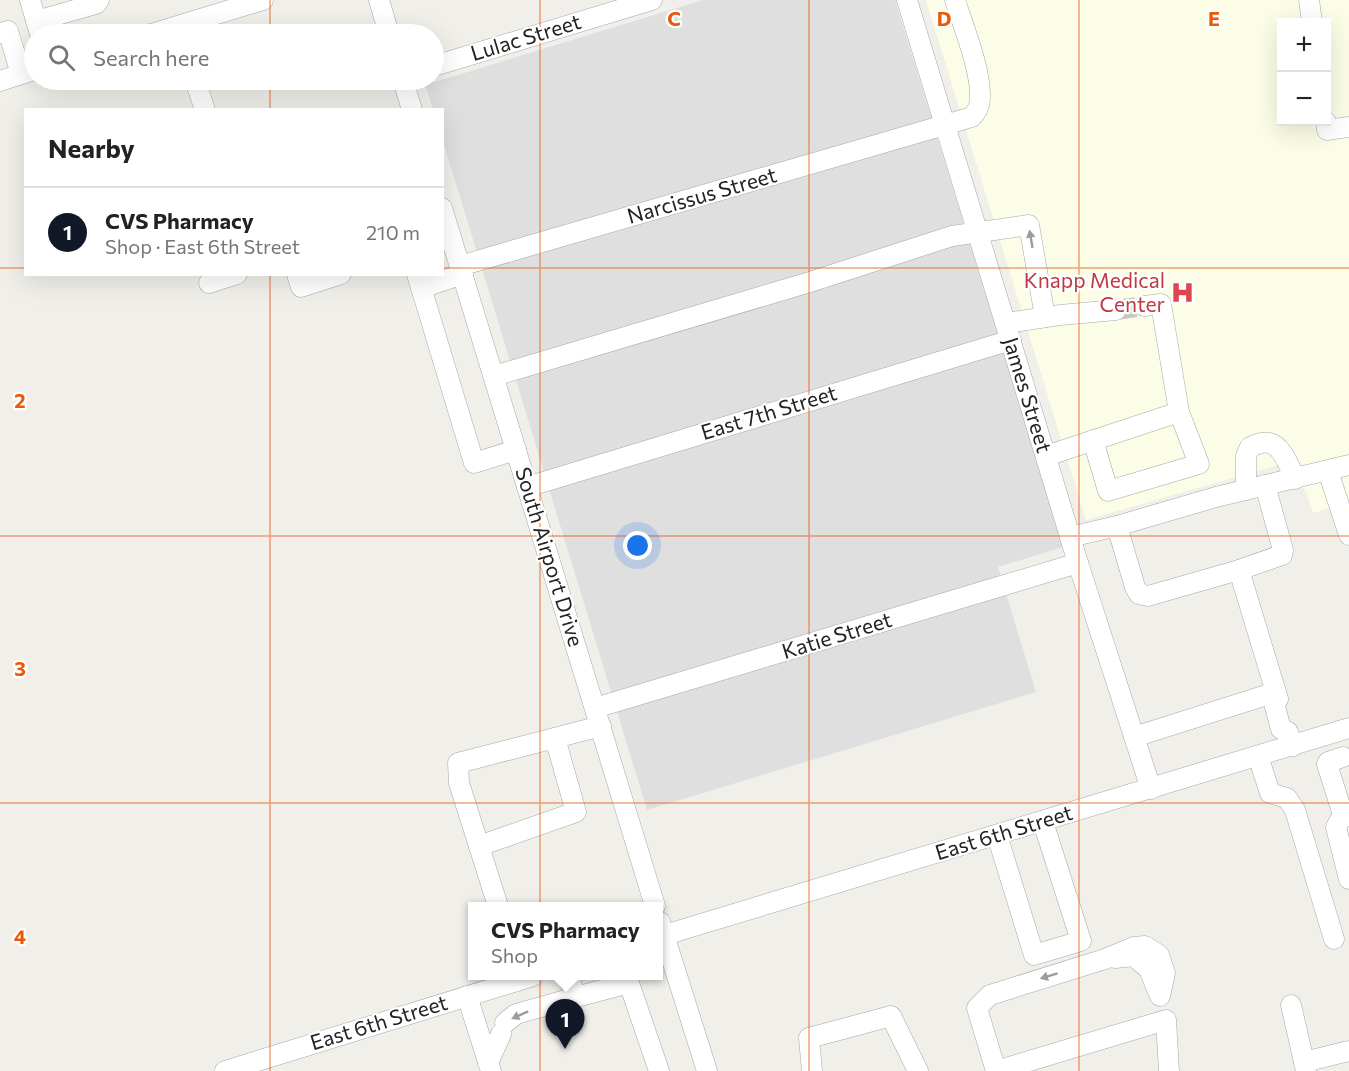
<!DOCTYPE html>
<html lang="en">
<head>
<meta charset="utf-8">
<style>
	body { margin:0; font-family:Commissioner,sans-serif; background:#f6f6f6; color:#222 }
	.controls { position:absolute; right:18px; top:18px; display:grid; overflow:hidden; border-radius:0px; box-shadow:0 6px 24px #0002 }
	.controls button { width:54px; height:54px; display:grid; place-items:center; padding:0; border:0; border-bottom:2px solid #e0e0e0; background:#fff; color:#222; font:30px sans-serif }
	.you { position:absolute; left:638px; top:546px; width:21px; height:21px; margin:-15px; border:4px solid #fff; border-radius:50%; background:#1a73e8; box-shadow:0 0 0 9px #1a73e833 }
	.badge { display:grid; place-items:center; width:39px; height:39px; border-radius:50%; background:#111827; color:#fff; font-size:20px; font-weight:700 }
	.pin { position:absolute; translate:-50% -50px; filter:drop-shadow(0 2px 3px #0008) }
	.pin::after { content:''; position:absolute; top:32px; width:21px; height:18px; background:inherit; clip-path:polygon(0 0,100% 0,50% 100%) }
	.popup { position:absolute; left:468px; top:902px; width:195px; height:78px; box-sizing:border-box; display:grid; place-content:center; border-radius:0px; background:#fff; filter:drop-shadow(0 2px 4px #0005); font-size:20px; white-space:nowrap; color:#767676 }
	.popup b { font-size:22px; color:#222 }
	.popup::after { content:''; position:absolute; left:50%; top:100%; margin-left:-12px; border:12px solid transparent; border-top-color:#fff }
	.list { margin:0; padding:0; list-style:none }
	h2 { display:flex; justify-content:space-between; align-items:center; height:78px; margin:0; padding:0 24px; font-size:26px }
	h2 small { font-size:20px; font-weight:400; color:#767676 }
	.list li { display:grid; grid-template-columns:39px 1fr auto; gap:18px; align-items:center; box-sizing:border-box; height:90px; padding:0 24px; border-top:2px solid #e0e0e0 }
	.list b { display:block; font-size:22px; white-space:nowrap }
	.list p { margin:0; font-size:20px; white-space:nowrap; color:#767676 }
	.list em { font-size:20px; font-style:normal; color:#767676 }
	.icon { flex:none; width:33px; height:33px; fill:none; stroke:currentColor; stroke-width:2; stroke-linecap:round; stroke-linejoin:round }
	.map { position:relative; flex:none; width:1349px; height:1071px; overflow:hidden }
	.search { position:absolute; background:#fff; box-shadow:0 6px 24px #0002; left:24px; top:24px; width:420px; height:66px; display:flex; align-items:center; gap:15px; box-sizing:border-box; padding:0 21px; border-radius:33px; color:#767676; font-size:22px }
	.panel { position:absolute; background:#fff; box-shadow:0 6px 24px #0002; left:24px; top:108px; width:420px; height:168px; border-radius:0px }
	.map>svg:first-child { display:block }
	.residential { fill:#e0dfdf }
	.education { fill:#fcfde7; fill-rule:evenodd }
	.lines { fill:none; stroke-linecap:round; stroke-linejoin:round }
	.minor-tunnel { stroke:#c8c6c2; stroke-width:20; stroke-dasharray:20 10; stroke-linecap:butt }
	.minor-casing { stroke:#a6a6a6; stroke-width:21 }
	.minor { stroke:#fff; stroke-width:20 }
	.oneway { fill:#9c9c9c }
	.grid { fill:none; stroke:#e8590c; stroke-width:1.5; stroke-opacity:0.55 }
	.labels { text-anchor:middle; stroke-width:4.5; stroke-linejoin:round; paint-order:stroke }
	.street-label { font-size:21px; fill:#222; stroke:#fff }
	.health-label { font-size:21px; fill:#be3a42; stroke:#fff; text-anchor:end }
	.grid-label { font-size:20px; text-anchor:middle; font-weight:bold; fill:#e8590c; stroke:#fff; stroke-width:4.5; stroke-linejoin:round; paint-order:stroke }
</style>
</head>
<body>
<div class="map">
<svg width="1349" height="1071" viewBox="0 0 1349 1071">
	<rect width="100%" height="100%" fill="#f1efea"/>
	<path class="residential" d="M703,0h192l168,547 -65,20 38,125 -389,118 -204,-669 -1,-31 -9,-1 -8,-24z"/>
	<path class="education" d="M926,0h423v502l-36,11 -7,-22 -28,-26 -192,55zM1282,22h44v100h-44z"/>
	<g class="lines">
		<path class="minor-tunnel" d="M1116,310l28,-4"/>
		<defs>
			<g id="minor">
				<path d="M30,0l10,34"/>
				<path d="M379,0l10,34"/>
				<path d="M907,0l171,563 73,226"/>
				<path d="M1309,0l3,22"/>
				<path d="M36,21l60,-17 3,-4"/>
				<path d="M0,33l8,-2 13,43"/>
				<path d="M151,34l112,-34"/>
				<path d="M434,66l218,-66"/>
				<path d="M195,80l10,30"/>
				<path d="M403,80l9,30"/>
				<path d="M0,81l34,-11"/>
				<path d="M1326,122l1,8 22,-3"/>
				<path d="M442,208l213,698"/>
				<path d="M460,266l512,-149c3,-4 6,-7 7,-12 6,-26 -16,-79 -24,-105"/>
				<path d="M297,274l4,13 40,-13"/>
				<path d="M417,274l57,189 42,-13"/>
				<path d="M209,283l28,-9"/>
				<path d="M421,288l42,-14"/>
				<path d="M1006,323l54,-8 56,-5"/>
				<path d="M494,376l316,-94 142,-46 77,-11 16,92"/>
				<path d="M1093,440l15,51 91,-27 -20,-52"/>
				<path d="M1046,456l133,-44 -18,-108 -17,2"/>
				<path d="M1328,471l21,64"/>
				<path d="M527,487l484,-147"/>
				<path d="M1246,490v-34l4,-9c5,-2 13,-6 19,-4 13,2 21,25 26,36"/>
				<path d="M1117,526l18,61 4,7 9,2 91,-26 43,-15 1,-5 -18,-65"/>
				<path d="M1070,537l47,-11 99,-29 133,-32"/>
				<path d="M1239,570l39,129 -4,4 7,26 7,3 5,14"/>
				<path d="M595,708l483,-145"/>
				<path d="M1134,737l142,-45"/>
				<path d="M1258,756l12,37 17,5 8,12 39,129"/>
				<path d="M1343,815l-16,-51 1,-2 15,-5"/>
				<path d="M1349,816l-6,-1 -7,12 13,52"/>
				<path d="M997,835l37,120 47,-14 -38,-119"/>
				<path d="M479,846l97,-34 -21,-74"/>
				<path d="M498,906l-39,-123 -1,-20 143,-37"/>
				<path d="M660,922l47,149"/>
				<path d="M658,937l691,-209"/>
				<path d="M1115,958l18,-2 16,13 9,23"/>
				<path d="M568,976l8,21 53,-14 30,88"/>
				<path d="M467,996l24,75"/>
				<path d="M1291,1005l13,57"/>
				<path d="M505,1023l11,-9 60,-17"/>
				<path d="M488,1063l13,-29"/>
				<path d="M225,1071l308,-95"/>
				<path d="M812,1071l-3,-33 82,-22 27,55"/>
				<path d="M996,1071l-19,-63 13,-13 115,-36 29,-12 11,-1 14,9 6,18 -5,23"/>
				<path d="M996,1071l170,-51 3,51"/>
				<path d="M1306,1071l-2,-9 45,-11"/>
			</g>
		</defs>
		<use href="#minor" class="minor-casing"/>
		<use href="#minor" class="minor"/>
	</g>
	<defs><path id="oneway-solid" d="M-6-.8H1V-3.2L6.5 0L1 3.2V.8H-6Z" transform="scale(1.5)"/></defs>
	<g class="oneway">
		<use href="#oneway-solid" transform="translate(1031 239) rotate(-100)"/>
		<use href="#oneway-solid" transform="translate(1049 976) rotate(163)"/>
		<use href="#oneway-solid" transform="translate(520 1015) rotate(156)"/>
	</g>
	<path class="grid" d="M270,0v34M540,0v1071M809,0v1071M1079,0v1071M270,80v30M0,268h26M442,268h907M270,274v797M0,536h1349M0,803h1349"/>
	<defs>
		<symbol id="hospital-bare" viewBox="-9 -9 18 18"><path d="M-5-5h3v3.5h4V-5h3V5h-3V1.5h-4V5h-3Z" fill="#e0444e" stroke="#fff" stroke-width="2.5" paint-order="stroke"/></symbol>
	</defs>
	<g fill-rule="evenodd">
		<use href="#hospital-bare" x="1166" y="276" width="33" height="33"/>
	</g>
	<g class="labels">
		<g class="street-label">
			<text transform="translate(526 38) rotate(-17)" y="7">Lulac Street</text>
			<text transform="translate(702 196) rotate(-16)" y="7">Narcissus Street</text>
			<text transform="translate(1027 395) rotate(73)" y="7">James Street</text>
			<text transform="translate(769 413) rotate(-17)" y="7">East 7th Street</text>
			<text transform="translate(549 557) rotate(73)" y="7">South Airport Drive</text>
			<text transform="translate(837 636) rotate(-17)" y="7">Katie Street</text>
			<text transform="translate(1004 833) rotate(-17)" y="7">East 6th Street</text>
			<text transform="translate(379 1023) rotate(-17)" y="7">East 6th Street</text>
		</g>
		<g class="health-label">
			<text x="1165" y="288">Knapp Medical<tspan x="1165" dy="24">Center</tspan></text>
		</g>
	</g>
	<g class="grid-label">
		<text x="674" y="26">C</text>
		<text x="944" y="26">D</text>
		<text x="1214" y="26">E</text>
		<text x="20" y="408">2</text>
		<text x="20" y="676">3</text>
		<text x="20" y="944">4</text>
	</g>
</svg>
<div class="controls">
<button>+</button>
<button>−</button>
</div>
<div class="you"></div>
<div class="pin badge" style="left:565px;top:1049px">1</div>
<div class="popup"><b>CVS Pharmacy</b>Shop</div>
<div class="search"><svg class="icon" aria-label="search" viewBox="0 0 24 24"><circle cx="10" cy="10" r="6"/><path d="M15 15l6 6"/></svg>Search here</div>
<section class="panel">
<h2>Nearby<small></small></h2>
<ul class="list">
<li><span class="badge">1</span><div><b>CVS Pharmacy</b><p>Shop · East 6th Street</p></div><em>210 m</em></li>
</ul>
</section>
</div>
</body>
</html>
